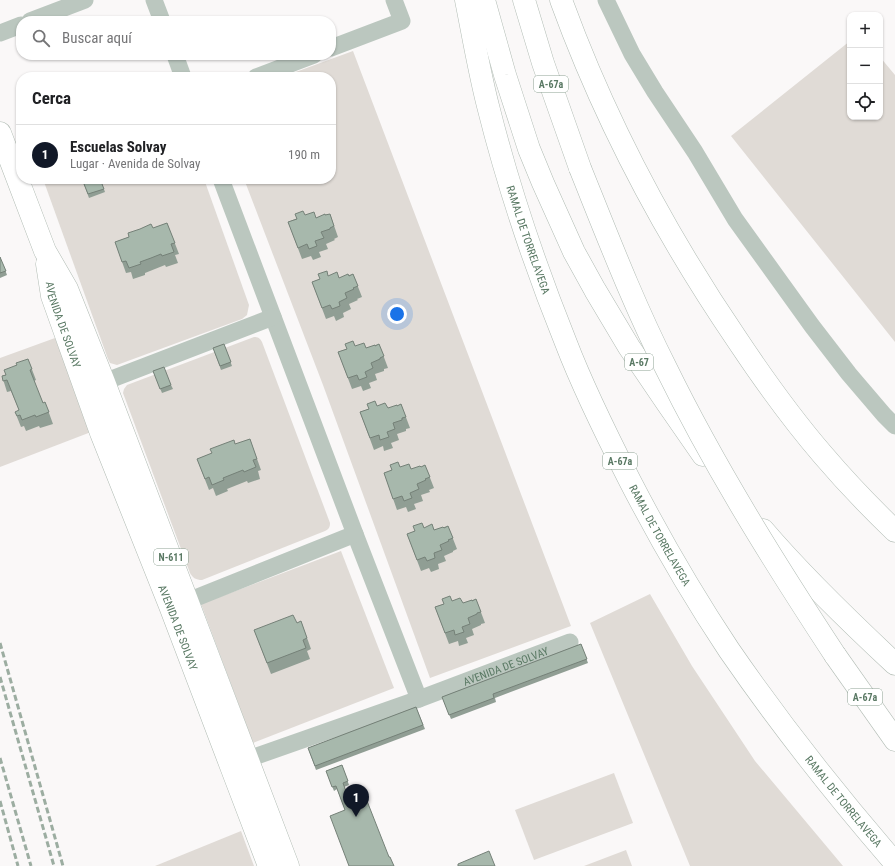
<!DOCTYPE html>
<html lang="es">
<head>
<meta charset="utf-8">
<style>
	body { margin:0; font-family:"Roboto Condensed",sans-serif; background:#f6f6f6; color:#202124 }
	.controls { position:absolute; right:12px; top:12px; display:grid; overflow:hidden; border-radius:8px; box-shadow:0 1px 3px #0004 }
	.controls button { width:36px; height:36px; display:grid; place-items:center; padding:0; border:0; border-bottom:1px solid #e0e0e0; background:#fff; color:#202124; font:20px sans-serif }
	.you { position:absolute; left:397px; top:314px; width:14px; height:14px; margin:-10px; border:3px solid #fff; border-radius:50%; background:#1a73e8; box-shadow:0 0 0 6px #1a73e833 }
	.badge { display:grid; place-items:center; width:26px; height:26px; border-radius:50%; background:#111827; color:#fff; font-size:13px; font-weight:700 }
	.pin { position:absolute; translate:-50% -33px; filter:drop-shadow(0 1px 2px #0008) }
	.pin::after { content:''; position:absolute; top:21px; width:14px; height:12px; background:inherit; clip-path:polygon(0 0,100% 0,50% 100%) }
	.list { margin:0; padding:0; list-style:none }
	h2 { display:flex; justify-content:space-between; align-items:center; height:52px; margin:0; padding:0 16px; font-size:17px }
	h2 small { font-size:13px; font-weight:400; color:#757577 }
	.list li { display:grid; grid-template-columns:26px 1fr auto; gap:12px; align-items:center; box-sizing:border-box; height:60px; padding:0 16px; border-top:1px solid #e0e0e0 }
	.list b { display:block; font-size:15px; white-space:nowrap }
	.list p { margin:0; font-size:13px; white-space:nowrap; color:#757577 }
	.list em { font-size:13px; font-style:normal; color:#757577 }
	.icon { flex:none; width:22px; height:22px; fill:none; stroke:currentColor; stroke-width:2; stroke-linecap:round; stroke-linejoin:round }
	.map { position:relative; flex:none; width:895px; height:866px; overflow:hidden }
	.search { position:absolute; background:#fff; box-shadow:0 1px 3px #0004; left:16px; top:16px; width:320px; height:44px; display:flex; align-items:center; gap:10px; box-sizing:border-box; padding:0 14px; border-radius:16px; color:#757577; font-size:15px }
	.panel { position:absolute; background:#fff; box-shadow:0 1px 3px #0004; left:16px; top:72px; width:320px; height:112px; border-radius:16px }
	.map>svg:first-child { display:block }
	.green { fill:#e0dbd6 }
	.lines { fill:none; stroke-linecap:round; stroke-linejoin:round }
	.trunk-casing { stroke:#b0bbb3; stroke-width:23 }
	.motorway-casing { stroke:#b0bbb3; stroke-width:23 }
	.minor { stroke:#bbc7bf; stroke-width:17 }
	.trunk { stroke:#fff; stroke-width:22 }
	.motorway { stroke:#fff; stroke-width:22 }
	.rail { stroke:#9cada1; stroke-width:3; stroke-dasharray:6 3; stroke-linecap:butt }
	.motorway-bridge-casing { stroke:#b0bbb3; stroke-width:23; stroke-linecap:butt }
	.motorway-bridge { stroke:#fff; stroke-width:22 }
	.wall { fill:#909e94 }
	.building { fill:#a7b8ac; stroke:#758178 }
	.labels { text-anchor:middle; stroke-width:4; stroke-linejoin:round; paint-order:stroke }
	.shield { fill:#fff; stroke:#8ca192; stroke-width:1 }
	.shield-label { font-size:10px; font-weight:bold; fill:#5a7964 }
	.street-label { font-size:11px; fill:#5a7964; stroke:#fff }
</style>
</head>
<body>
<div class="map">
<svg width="895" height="866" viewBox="0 0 895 866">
	<rect width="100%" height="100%" fill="#faf8f8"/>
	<g class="green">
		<path d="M850,41v76h30v-60l15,18v267l-164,-206z"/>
		<path d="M353,51l218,575 -141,52 -107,-293 -79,-206h87v-102h-49z"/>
		<path d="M43,179h161l45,126 -2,10 -5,4 -125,46 -7,-2 -2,-4z"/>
		<path d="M254,337c4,0 6,1 8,5l68,181c0,4 -1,6 -5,8l-123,49c-6,0 -9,-2 -12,-7l-67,-180 1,-4 3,-4z"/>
		<path d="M55,338l36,94 -91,35v-109z"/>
		<path d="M341,551l53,137 -141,55 -52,-139z"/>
		<path d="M650,594l42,72 63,95 88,105h-153l-100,-243z"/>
		<path d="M614,773l19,50 -99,37 -19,-50z"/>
		<path d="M241,831l13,35h-99z"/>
		<path d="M626,850l6,16h-48z"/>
	</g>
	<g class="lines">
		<defs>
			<g id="trunk">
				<path d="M0,133l45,118 22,38 37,93 184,484"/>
				<path id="s2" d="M47,264l5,32 49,137 69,173 62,163 37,97"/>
			</g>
			<g id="motorway">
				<path id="s3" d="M466,0c7,35 13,71 22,106 20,80 47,160 78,237 18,47 41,93 64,138 30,58 63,115 99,169 51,74 107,145 166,213"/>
				<path d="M484,0l21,75 24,74 14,34 31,69 21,38 34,57 38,56 36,52"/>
				<path d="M524,0l19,63 37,105"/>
				<path d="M561,0c44,121 104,234 177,341 26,39 54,78 85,114 23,27 47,52 72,76"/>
				<path d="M763,530c40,47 87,92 132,134"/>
				<path d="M835,655l60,85"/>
			</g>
		</defs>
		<use href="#trunk" class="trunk-casing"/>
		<use href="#motorway" class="motorway-casing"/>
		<g class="minor">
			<path d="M154,0l8,21"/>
			<path d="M606,0l26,54 23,38 40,60 40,67 77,107 37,48 35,41 11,11"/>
			<path d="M30,21l55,-21"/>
			<path d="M0,33l21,-8"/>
			<path d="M331,48l71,-27 -8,-21"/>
			<path d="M175,55l8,22"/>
			<path d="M256,77l58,-22"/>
			<path d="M221,179l134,355 64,165"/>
			<path d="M104,382l169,-65"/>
			<path d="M188,601l167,-67"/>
			<path id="s1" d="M248,759l171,-60 151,-57"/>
		</g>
		<use href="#trunk" class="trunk"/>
		<use href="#motorway" class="motorway"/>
		<g class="rail">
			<path d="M0,643l63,223"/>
			<path d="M0,677l54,189"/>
			<path d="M0,758l31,108"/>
			<path d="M0,801l18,65"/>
		</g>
		<defs>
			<path id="motorway-bridge" d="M580,168c27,67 53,135 86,200 49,100 108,194 169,287"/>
		</defs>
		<use href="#motorway-bridge" class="motorway-bridge-casing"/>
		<use href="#motorway-bridge" class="motorway-bridge"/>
	</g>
	<g class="wall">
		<path d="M82,179h18l5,13 -16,6z"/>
		<path d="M330,214l8,23 -4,2 1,1 -9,4 2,5 -9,3 2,5 -8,3 -2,-4 -9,3 -14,-37 17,-7 11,3z"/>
		<path d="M167,223l12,31 -4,1 3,8 -12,4 -1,-2 -20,8v2l-12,4 -2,-7 -5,1 -11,-31z"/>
		<path d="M0,257l7,18 -7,3z"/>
		<path d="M353,274l9,23 -5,2 1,1 -9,4 2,5 -8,4 1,4 -8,4 -2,-5 -8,3 -14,-37 16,-6 11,2z"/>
		<path d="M224,344l8,22 -11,4 -8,-22z"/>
		<path d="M379,344l9,24 -4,1v2l-9,3 2,6 -8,3 2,5 -8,3 -2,-5 -9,3 -14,-37 17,-6 11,2z"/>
		<path d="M28,359l8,21 -2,1 9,22 2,-1 8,22 -13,4 -1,-2 -13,5 -2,-5 -3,1 -6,-15 4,-2 -8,-19 -4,1 -5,-16 3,-1 12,-10z"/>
		<path d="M153,371l18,14 2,4 -11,4z"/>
		<path d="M401,404l9,24 -4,1v2l-9,3 2,6 -8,3 2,5 -9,3 -1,-5 -9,4 -14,-38 17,-6 11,2 9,-2z"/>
		<path d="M250,439l11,31 -3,1 2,8 -12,4 -1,-2 -20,8 1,2 -12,5 -3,-8 -4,2 -12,-31z"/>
		<path d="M425,465l9,23 -5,2 1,2 -9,3 2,6 -9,3 2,5 -8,3 -2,-5 -9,3 -13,-37 16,-6 11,2 10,-2z"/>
		<path d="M448,526l9,23 -4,2v1l-9,4 2,5 -8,3 1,5 -8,3 -2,-4 -8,3 -14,-37 17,-6 10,2z"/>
		<path d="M476,599l9,24 -4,1v1l-9,4 2,6 -8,3 2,5 -9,3 -1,-5 -9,3 -14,-37 17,-6 11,2z"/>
		<path d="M301,621l10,28 -4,2 3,8 -39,15 -17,-44 43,-7z"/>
		<path d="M581,644l7,19 -93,35 1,4 -45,17 -9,-22z"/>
		<path d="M416,707l9,22 -109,41 -8,-22z"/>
		<path d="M342,765l7,20 -5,2 8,21 37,49 5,9 -49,-56 -8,-21 -3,2 -8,-20z"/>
	</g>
	<g class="building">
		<path d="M82,179h18l4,10 -16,5z"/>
		<path d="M303,211l2,4 9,-3 2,6 9,-4v1l5,-1 4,12 -4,2v1l-9,3 3,6 -9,3 2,5 -8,3 -2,-5 -9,4 -10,-26 9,-3 -2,-5z"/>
		<path d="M167,223l8,20 -4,1 3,8 -12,4 -1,-2 -10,4 -11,4 1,2 -12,4 -3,-7 -4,1 -7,-20 14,-5 -1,-4 12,-4 11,-5 2,4z"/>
		<path d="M0,257l6,14 -6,2z"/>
		<path d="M327,271l1,5 9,-4 2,6 9,-4 1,2 4,-2 5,12 -5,2 1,1 -9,4 2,5 -8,4 1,4 -8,3 -2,-4 -8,3 -10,-26 8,-3 -2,-5z"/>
		<path d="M353,341l2,5 9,-3 2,5 9,-3v1l4,-2 5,12 -4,2v1l-9,4 2,5 -8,4 2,5 -8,3 -2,-5 -9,3 -10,-26 9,-3 -2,-5z"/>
		<path d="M224,344l7,18 -11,4 -7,-18z"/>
		<path d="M28,359l4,10 -2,1 13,33 2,-1 4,10 -13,5 -1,-2 -13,5 -2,-5 -3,1 -2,-4 4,-2 -12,-30 -4,1 -1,-5 4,-1 -2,-5 13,-5 -1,-2z"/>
		<path d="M164,367l7,18 -11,4 -7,-18z"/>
		<path d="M375,401l2,5 8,-3 3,5 9,-3v1l4,-2 5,13 -4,1v2l-9,3 2,6 -8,3 2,5 -9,3 -1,-5 -9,3 -10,-26 9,-3 -2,-5z"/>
		<path d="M250,439l7,20 -4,1 3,7 -12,5 -1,-2 -20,8 1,2 -12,5 -3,-8 -4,2 -8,-20 15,-6 -2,-4 24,-9 1,4z"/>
		<path d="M398,462l2,5 9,-3 2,5 9,-3 1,1 4,-2 5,12 -5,2 1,1 -9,4 2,5 -9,4 2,5 -8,3 -2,-5 -9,3 -9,-26 8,-3 -2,-5z"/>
		<path d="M422,523l2,5 8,-4 2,6 9,-3 1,1 4,-2 5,12 -5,2 1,1 -9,4 2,5 -8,3 1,5 -8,3 -2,-4 -8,3 -10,-26 8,-3 -2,-5z"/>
		<path d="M450,596l2,5 8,-3 3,5 9,-3v1l4,-2 5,13 -4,1v1l-9,4 2,6 -8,3 2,5 -9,3 -1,-5 -9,3 -10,-26 9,-3 -2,-5z"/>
		<path d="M293,615l4,8 4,-2 6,17 -4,2 3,8 -39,15 -13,-33z"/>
		<path d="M581,644l6,15 -94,35 1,4 -45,17 -7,-18z"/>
		<path d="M416,707l7,18 -108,41 -7,-18z"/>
		<path d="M342,765l6,16 -5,2 9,25 15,-7 22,56h1l4,9h-45l-19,-50 15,-6 -9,-24 -4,1 -6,-16z"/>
		<path d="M489,851l6,15h-37v-2z"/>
	</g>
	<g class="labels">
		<g class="shield">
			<rect x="534" y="76" width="34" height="16" rx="3"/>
			<rect x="625" y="354" width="28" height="16" rx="3"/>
			<rect x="603" y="453" width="34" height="16" rx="3"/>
			<rect x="154" y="549" width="34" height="16" rx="3"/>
			<rect x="848" y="689" width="34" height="16" rx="3"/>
		</g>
		<g class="shield-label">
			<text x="551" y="88">A-67a</text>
			<text x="639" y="366">A-67</text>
			<text x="620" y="465">A-67a</text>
			<text x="171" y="561">N-611</text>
			<text x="865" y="701">A-67a</text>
		</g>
		<g class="street-label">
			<text dy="4" stroke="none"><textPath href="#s3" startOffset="248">RAMAL DE TORRELAVEGA</textPath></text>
			<text dy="4" stroke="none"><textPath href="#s2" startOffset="63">AVENIDA DE SOLVAY</textPath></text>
			<text dy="4" stroke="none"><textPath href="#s3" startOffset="572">RAMAL DE TORRELAVEGA</textPath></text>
			<text dy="4" stroke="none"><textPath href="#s2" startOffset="387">AVENIDA DE SOLVAY</textPath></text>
			<text dy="4" stroke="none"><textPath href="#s1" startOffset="274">AVENIDA DE SOLVAY</textPath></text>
			<text dy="4" stroke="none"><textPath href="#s3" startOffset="896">RAMAL DE TORRELAVEGA</textPath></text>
		</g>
	</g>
</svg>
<div class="controls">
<button>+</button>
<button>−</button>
<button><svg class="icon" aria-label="locate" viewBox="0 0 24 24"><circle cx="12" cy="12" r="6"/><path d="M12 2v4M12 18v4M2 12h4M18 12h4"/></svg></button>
</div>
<div class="you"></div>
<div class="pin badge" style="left:356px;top:817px">1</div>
<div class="search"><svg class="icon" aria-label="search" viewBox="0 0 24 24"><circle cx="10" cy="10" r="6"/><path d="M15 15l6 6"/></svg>Buscar aquí</div>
<section class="panel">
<h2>Cerca<small></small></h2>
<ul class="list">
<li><span class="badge">1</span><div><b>Escuelas Solvay</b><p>Lugar · Avenida de Solvay</p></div><em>190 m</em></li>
</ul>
</section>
</div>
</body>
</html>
